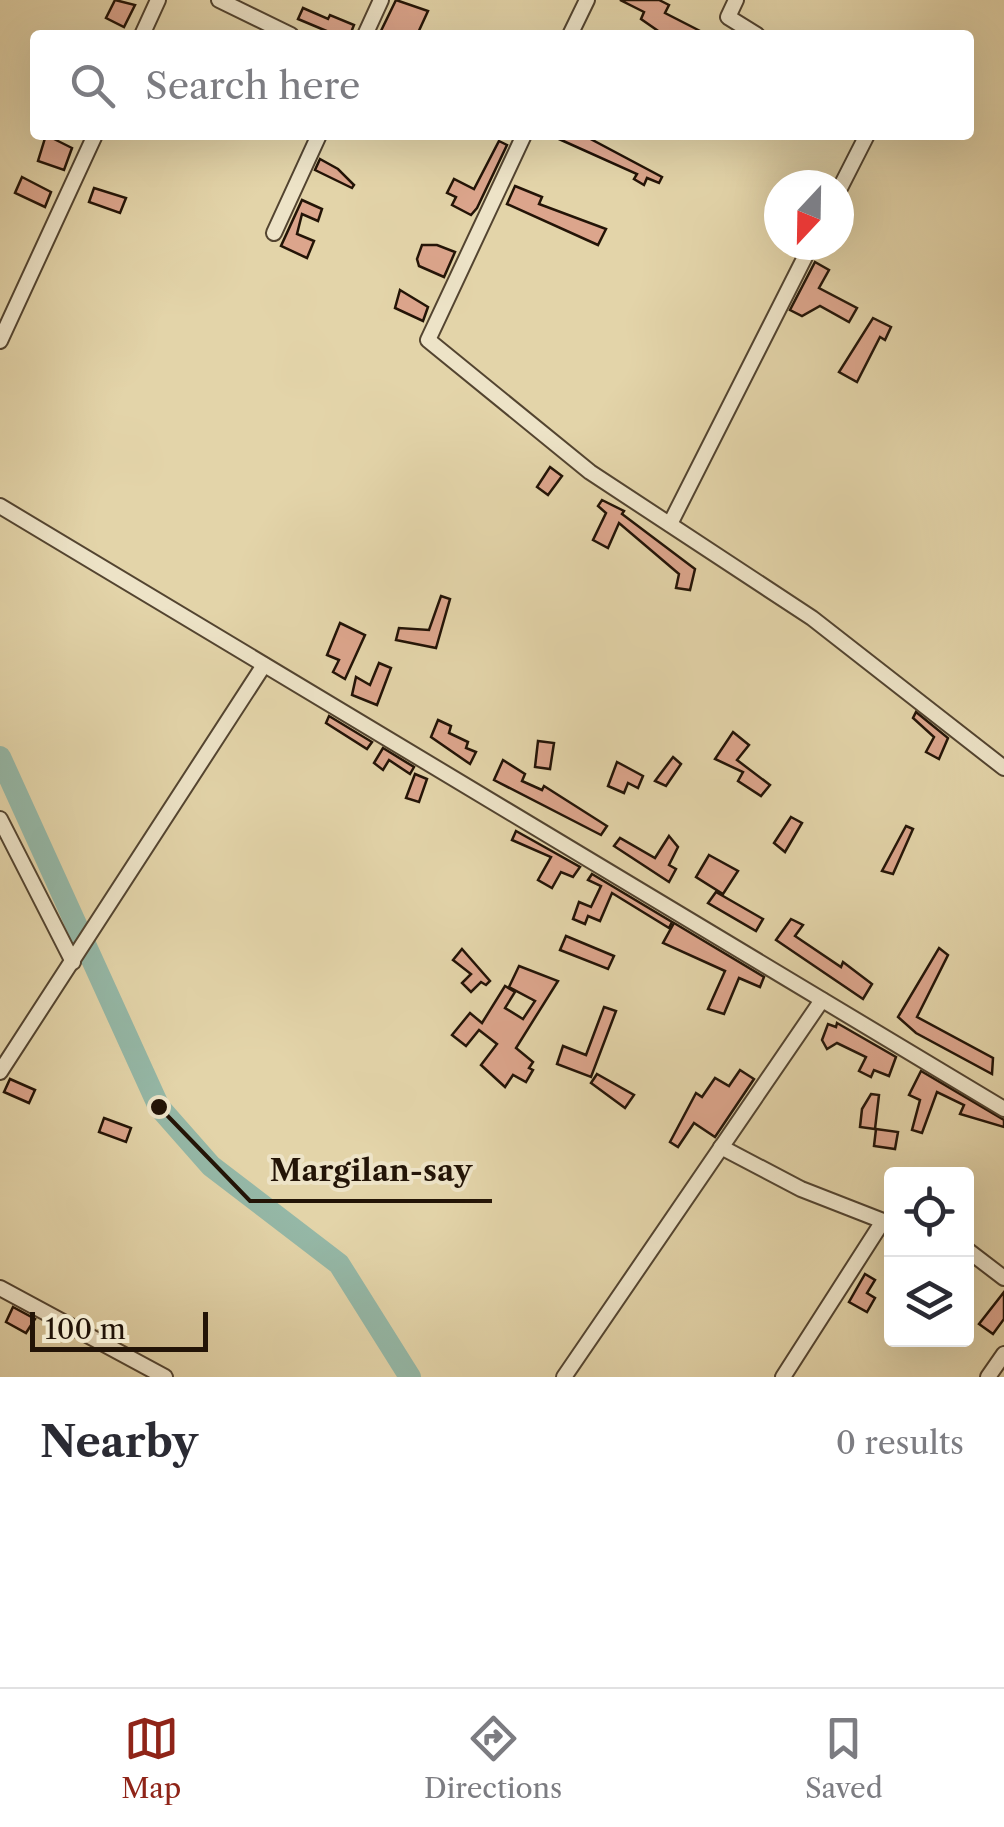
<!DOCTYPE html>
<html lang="en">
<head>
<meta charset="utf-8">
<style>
	body { margin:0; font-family:"Libre Caslon Text",serif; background:#f2f2f3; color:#2b2b33 }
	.controls { position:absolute; right:30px; bottom:30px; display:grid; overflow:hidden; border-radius:10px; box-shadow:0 10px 40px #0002 }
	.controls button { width:90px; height:90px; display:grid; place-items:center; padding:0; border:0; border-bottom:2px solid #e1e1e2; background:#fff; color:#2b2b33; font:50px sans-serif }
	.compass { position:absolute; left:764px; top:170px; width:90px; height:90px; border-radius:50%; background:#fff; box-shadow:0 10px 40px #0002; rotate:202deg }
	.scale { position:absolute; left:30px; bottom:25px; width:178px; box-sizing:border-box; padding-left:10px; border:5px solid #231407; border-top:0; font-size:28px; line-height:35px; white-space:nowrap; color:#231407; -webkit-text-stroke:8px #ede3c7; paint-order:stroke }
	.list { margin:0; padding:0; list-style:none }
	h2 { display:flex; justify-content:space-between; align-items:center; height:130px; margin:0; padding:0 40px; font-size:42px }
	h2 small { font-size:32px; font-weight:400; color:#7c7c81 }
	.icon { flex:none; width:55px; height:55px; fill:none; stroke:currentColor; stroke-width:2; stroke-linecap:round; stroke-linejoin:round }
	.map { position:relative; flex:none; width:1004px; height:1377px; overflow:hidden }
	.search { position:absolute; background:#fff; box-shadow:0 10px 40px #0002; left:30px; right:30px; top:30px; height:110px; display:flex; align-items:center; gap:25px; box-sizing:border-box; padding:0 35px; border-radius:10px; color:#7c7c81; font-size:38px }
	.sheet { height:310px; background:#fff }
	nav { display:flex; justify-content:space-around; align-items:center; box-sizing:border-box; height:140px; border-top:2px solid #e1e1e2; background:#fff; font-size:28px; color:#7c7c81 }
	nav a { display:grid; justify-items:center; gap:5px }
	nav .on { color:#8f2418 }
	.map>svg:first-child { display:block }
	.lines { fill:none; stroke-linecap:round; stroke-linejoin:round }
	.river { stroke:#95b8a7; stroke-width:22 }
	.building { fill:#dca58c; stroke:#231407; stroke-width:2.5 }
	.minor-casing { stroke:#534430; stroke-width:18 }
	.minor { stroke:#ede3c7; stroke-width:14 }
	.leader { fill:none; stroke:#231407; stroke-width:4 }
	.callout-dot { fill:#231407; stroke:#ede3c7; stroke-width:4 }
	.callout-label { font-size:30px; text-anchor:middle; font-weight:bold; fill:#231407; stroke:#ede3c7; stroke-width:8; stroke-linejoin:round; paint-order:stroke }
</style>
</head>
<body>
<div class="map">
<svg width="1004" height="1377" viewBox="0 0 1004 1377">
	<rect width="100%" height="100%" fill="#e3d4a9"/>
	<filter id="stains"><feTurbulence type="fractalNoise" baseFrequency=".002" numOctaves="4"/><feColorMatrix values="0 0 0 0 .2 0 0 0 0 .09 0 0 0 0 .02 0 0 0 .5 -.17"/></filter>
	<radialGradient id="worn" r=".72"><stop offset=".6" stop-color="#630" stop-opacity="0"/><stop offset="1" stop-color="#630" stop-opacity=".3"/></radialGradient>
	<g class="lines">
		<path class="river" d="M0,757l159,350 52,59 128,98 71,113"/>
	</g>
	<g class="building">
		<path d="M115,0l20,5 -11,22 -18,-9z"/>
		<path d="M396,0l32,11 -11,24h-38z"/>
		<path d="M620,0h39l10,5 -4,8 43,22h-44l-23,-16 3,-7z"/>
		<path d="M303,8l25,11 2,-4 24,10 -4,10h-14l-38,-16z"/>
		<path d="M46,135l26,13 -8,22 -26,-9z"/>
		<path d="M550,135h33l79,42 -3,6 -12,-5 -3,7 -10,-6 3,-5z"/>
		<path d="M499,141l8,4 -30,63 -6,7 -19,-10 4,-8 -9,-4 7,-14 20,10z"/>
		<path d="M320,159l18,10 16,16 -2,3 -37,-18z"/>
		<path d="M22,177l29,15 -6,15 -30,-14z"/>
		<path d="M515,186l27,11 -3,7 67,25 -8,16 -91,-41z"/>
		<path d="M94,188l32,10 -6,15 -31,-11z"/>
		<path d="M302,200l20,9 -4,12 -16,-7 -5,20 17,7 -7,17 -26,-12z"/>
		<path d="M422,245h15l18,7 -11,25 -25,-11 -2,-7z"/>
		<path d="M815,262l14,8 -10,18 38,20 -8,14 -29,-16 -18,10 -12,-6z"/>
		<path d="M400,290l28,17 -5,14 -28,-13z"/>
		<path d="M873,318l18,9 -6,13 -5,-3 -23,45 -18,-10z"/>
		<path d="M550,467l12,9 -14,19 -11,-8z"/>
		<path d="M602,500l22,11 -2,3 73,55 -5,21 -14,-2 3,-14 -60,-51 -11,25 -15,-8 13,-27 -8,-7z"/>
		<path d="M441,596l9,3 -14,49 -40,-8 3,-12 30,2z"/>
		<path d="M340,623l25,12 -20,44 -12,-7 6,-12 -12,-5z"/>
		<path d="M379,663l12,5 -14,37 -25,-10 4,-18 14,8z"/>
		<path d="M916,712l32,26 -9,21 -13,-7 8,-15 -21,-19z"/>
		<path d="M329,716l43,26 -5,7 -41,-26z"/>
		<path d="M438,720l13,6 -2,7 19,9 -2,6 10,4 -6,12 -39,-27z"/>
		<path d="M733,732l16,13 -12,15 33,25 -9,11 -23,-15 5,-9 -28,-13z"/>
		<path d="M538,741l16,2 -4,26 -15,-2z"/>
		<path d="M383,748l31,19 -4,7 -21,-14 -6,10 -9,-7z"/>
		<path d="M673,757l8,7 -15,22 -11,-5z"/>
		<path d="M503,760l22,14 -3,7 20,9 2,-4 63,40 -6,9 -107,-55z"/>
		<path d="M617,762l26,14 -5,12 -10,-5 -4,10 -16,-7z"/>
		<path d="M415,774l12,5 -8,23 -13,-4z"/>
		<path d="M791,817l11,6 -17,29 -11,-9z"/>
		<path d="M906,826l7,3 -20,45 -11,-3z"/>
		<path d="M516,831l64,36 -7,10 -12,-5 -9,16 -14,-8 13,-23 -39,-17z"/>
		<path d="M669,836l9,11 -9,18 7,4 -7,13 -55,-36 6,-8 35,20z"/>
		<path d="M709,855l29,16 -15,23 -27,-17z"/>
		<path d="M592,874l80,48 -3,6 -57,-35 -12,28 -12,-5 -3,8 -12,-5 6,-17 12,5 10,-21 -13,-6z"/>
		<path d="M716,892l47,27 -7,12 -48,-28z"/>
		<path d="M791,919l12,6 -8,11 46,31 2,-5 29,22 -9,15 -87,-59z"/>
		<path d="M674,923l90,54 -4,10 -21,-9 -15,36 -16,-5 17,-38 -62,-28z"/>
		<path d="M566,936l48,20 -6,13 -48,-19z"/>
		<path d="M939,948l9,7 -31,62 76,41 -1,16 -76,-41 -18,-16z"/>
		<path d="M462,949l28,32 -4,4 -5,-3 -10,10 -9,-9 9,-9 -18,-14z"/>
		<path d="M519,966l39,15 -42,67 17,14 -4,6 4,2 -7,12 -13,-7 -8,12 -24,-22 16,-21 -18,-14 -13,16 -14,-11 18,-22 12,10 23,-37 10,6 -10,16 18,11 12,-18 -26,-14z"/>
		<path d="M604,1007l12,4 -25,66 -34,-13 6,-18 23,9z"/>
		<path d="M837,1023l59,34 -7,19 -15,-6 -3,7 -12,-6 7,-14 -29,-14 -10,6 -5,-9 6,-16 8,3z"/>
		<path d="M740,1070l14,9 -39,58 -21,-14 -16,24 -8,-5 26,-49 6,4 13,-19 14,8z"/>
		<path d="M921,1071l83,49v7l-44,-13 4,-9 -27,-13 -15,41 -10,-3 8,-30 -11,-5z"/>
		<path d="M597,1074l37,21 -9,13 -34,-25z"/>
		<path d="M10,1079l25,11 -6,13 -25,-11z"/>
		<path d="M871,1094l8,1 -4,34 -15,-2 2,-18z"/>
		<path d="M104,1118l27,10 -5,14 -27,-10z"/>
		<path d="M876,1129l22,3 -3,17 -21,-3z"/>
		<path d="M865,1274l10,6 -8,13 8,5 -8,14 -18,-10z"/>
		<path d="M1004,1292v27l-11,15 -14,-10z"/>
		<path d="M13,1307l22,12 -9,14 -20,-11z"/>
	</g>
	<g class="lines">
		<defs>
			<g id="minor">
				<path d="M219,0l72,35"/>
				<path d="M736,0l-8,17 29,18"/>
				<path d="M142,35l16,-35"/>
				<path d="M365,35l16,-35"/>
				<path d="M570,35l17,-35"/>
				<path d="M524,135l-96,205 162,132 222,146 192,150"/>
				<path d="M839,190l28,-55"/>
				<path d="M274,233l45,-98"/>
				<path d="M0,341l95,-206"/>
				<path d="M0,506l1004,603"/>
				<path d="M670,524l141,-279"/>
				<path d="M0,819l73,143"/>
				<path d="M0,1072l264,-407"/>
				<path d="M721,1147l80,42 82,32 -100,156"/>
				<path d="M966,1249l38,29"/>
				<path d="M0,1288l165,89"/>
				<path d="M564,1377l258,-377"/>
				<path d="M988,1377l16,-23"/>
			</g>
		</defs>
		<use href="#minor" class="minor-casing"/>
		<use href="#minor" class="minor"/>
	</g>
	<path class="leader" d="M159 1107L250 1201H492"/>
	<circle class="callout-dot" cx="159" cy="1107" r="10"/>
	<g class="callout-label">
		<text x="371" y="1181">Margilan-say</text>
	</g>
	<rect width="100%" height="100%" filter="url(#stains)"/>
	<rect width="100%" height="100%" fill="url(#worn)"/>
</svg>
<div class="controls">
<button><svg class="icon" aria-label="locate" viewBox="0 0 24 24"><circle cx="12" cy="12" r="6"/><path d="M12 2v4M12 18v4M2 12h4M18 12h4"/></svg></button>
<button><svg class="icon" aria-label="layers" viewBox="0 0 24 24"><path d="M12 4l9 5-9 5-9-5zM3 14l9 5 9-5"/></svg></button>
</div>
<svg class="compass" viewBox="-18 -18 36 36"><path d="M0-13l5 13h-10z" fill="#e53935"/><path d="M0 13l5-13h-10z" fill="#7c7c81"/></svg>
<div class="scale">100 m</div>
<div class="search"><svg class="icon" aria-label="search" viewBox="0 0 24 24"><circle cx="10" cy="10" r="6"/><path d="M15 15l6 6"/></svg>Search here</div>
</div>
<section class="sheet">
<h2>Nearby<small>0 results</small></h2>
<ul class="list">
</ul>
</section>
<nav>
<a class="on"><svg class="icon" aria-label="map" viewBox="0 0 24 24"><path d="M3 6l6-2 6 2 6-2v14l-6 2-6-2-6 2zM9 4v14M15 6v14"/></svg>Map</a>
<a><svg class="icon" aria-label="directions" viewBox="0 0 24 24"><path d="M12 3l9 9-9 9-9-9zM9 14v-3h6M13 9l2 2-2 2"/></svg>Directions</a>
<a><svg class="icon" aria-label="saved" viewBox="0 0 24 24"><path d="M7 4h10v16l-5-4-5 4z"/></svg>Saved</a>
</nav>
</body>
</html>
